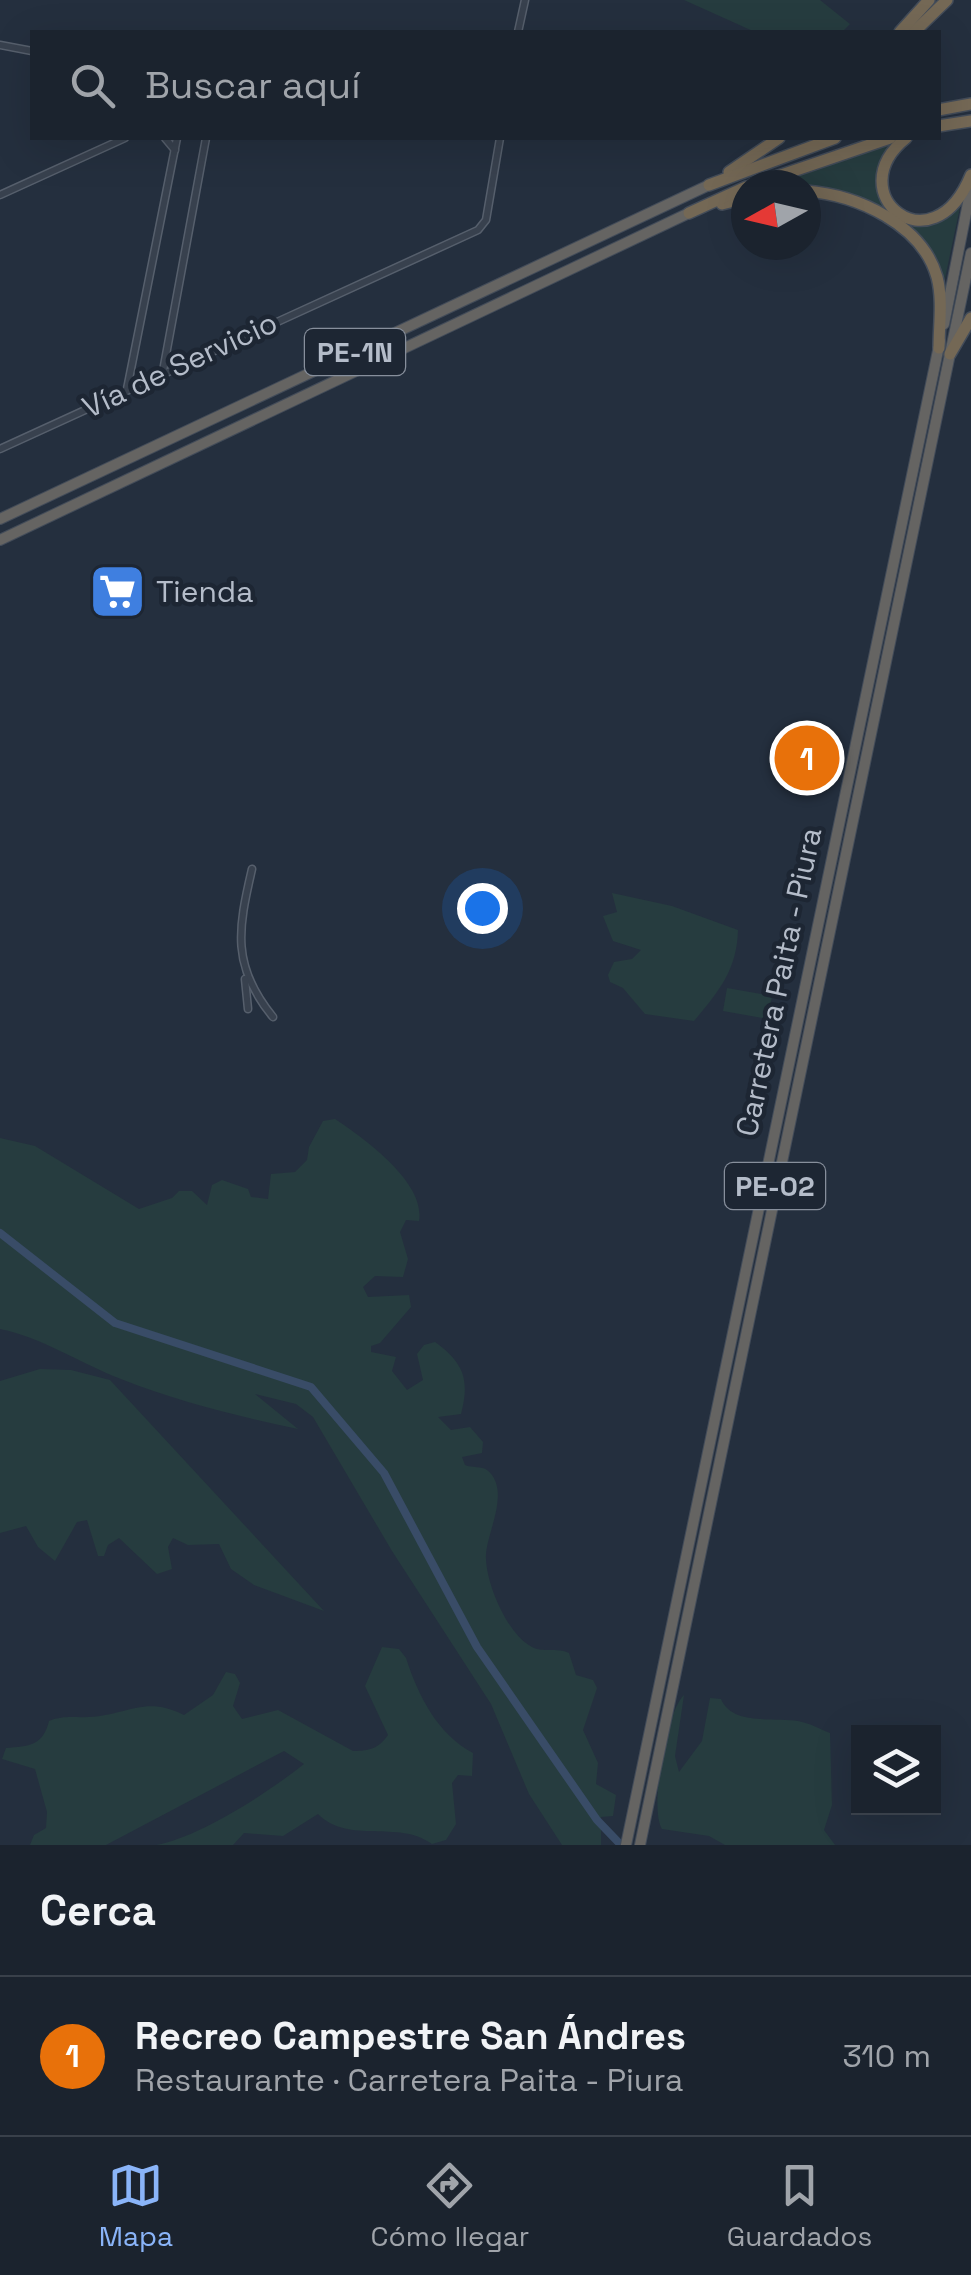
<!DOCTYPE html>
<html lang="es">
<head>
<meta charset="utf-8">
<style>
	body { margin:0; font-family:"Space Grotesk",sans-serif; background:#282f3a; color:#f1f3f6 }
	.controls { position:absolute; right:30px; bottom:30px; display:grid; overflow:hidden; border-radius:0px; box-shadow:0 10px 40px #0002 }
	.controls button { width:90px; height:90px; display:grid; place-items:center; padding:0; border:0; border-bottom:2px solid #39404a; background:#1b232e; color:#f1f3f6; font:50px sans-serif }
	.compass { position:absolute; left:731px; top:170px; width:90px; height:90px; border-radius:50%; background:#1b232e; box-shadow:0 10px 40px #0002; rotate:262deg }
	.you { position:absolute; left:482px; top:908px; width:35px; height:35px; margin:-25px; border:8px solid #fff; border-radius:50%; background:#1a73e8; box-shadow:0 0 0 15px #1a73e833 }
	.badge { display:grid; place-items:center; width:65px; height:65px; border-radius:50%; background:#8ab4f8; color:#fff; font-size:32px; font-weight:700 }
	.pin { position:absolute; translate:-50% -50%; border:5px solid #fff; box-shadow:0 2px 10px #0006 }
	.list { margin:0; padding:0; list-style:none }
	h2 { display:flex; justify-content:space-between; align-items:center; height:130px; margin:0; padding:0 40px; font-size:42px }
	h2 small { font-size:32px; font-weight:400; color:#a0a4aa }
	.list li { display:grid; grid-template-columns:65px 1fr auto; gap:30px; align-items:center; box-sizing:border-box; height:160px; padding:0 40px; border-top:2px solid #39404a }
	.list b { display:block; font-size:38px; white-space:nowrap }
	.list p { margin:0; font-size:32px; white-space:nowrap; color:#a0a4aa }
	.list em { font-size:32px; font-style:normal; color:#a0a4aa }
	.icon { flex:none; width:55px; height:55px; fill:none; stroke:currentColor; stroke-width:2; stroke-linecap:round; stroke-linejoin:round }
	.map { position:relative; flex:none; width:971px; height:1845px; overflow:hidden }
	.search { position:absolute; background:#1b232e; box-shadow:0 10px 40px #0002; left:30px; right:30px; top:30px; height:110px; display:flex; align-items:center; gap:25px; box-sizing:border-box; padding:0 35px; border-radius:0px; color:#a0a4aa; font-size:38px }
	.sheet { height:290px; background:#1b232e }
	nav { display:flex; justify-content:space-around; align-items:center; box-sizing:border-box; height:140px; border-top:2px solid #39404a; background:#1b232e; font-size:28px; color:#a0a4aa }
	nav a { display:grid; justify-items:center; gap:5px }
	nav .on { color:#8ab4f8 }
	.map>svg:first-child { display:block }
	.green { fill:#263c3f }
	.lines { fill:none; stroke-linecap:round; stroke-linejoin:round }
	.canal { stroke:#394c67; stroke-width:8 }
	.minor-casing { stroke:#565f6c; stroke-width:9 }
	.trunk-casing { stroke:#434c59; stroke-width:12 }
	.motorway-casing { stroke:#434c59; stroke-width:14 }
	.minor { stroke:#38414e; stroke-width:6 }
	.trunk { stroke:#656462; stroke-width:10 }
	.motorway { stroke:#746855; stroke-width:11 }
	.labels { text-anchor:middle; stroke-width:9; stroke-linejoin:round; paint-order:stroke }
	.shield { fill:#1d2633; stroke:#878f9c; stroke-width:2.5 }
	.shield-label { font-size:28px; font-weight:bold; fill:#b4bcc9 }
	.street-label { font-size:30px; fill:#b4bcc9; stroke:#1d2633 }
	.poi-label { font-size:30px; fill:#b4bcc9; stroke:#1d2633; text-anchor:start }
</style>
</head>
<body>
<div class="map">
<svg width="971" height="1845" viewBox="0 0 971 1845">
	<rect width="100%" height="100%" fill="#242f3e"/>
	<g class="green">
		<path d="M684,0h136l30,24 -8,8h-87z"/>
		<path d="M894,143c-22,22 -23,45 -5,71l-83,-29h-34z"/>
		<path d="M960,207l-17,81 -42,-67 35,3z"/>
		<path d="M612,893l60,13 66,24c-1,40 -19,61 -44,91l-49,-7 -22,-26 -13,-6 -2,-7 6,-13 18,-3 9,-9 -28,-9 -10,-25 14,-4z"/>
		<path d="M727,988l45,8 -4,23 -45,-8z"/>
		<path d="M335,1119c30,20 91,64 84,102l-13,-1 -6,12 8,27 -5,18 -28,-1 -12,11 5,10 41,-2 2,12 -31,36 -9,3v6l25,5 -4,14 15,19 16,-10 -6,-26 7,-9 11,-3c29,21 35,38 26,72l-23,3 13,13 19,-3 13,15 -1,11 -20,4 3,8c7,3 17,1 22,5 26,21 -3,66 -1,89 1,27 22,76 46,88 11,6 25,0 37,6l7,22 17,5 4,8 -14,42 15,33 -2,21 20,11 -3,21 -12,1v28h-39l-33,-51 -38,-90 -99,-153 -79,-134 -17,-13 -41,-10 43,35c-61,-13 -119,-27 -177,-50 -41,-16 -78,-41 -121,-50v-191l35,8 104,63 33,-11 7,-7h13l15,14 5,-20 10,-5 26,9 3,8 17,2 3,-25 24,-2 12,-12 2,-13 14,-26z"/>
		<path d="M40,1369l31,1 39,10 214,231 -70,-26 -23,-16 -12,-25 -31,1 -15,-7 -5,9 4,22 -15,5 -38,-36 -11,7 -4,11h-6l-11,-36 -10,2 -22,39 -17,-14 -12,-21 -26,7v-152z"/>
		<path d="M382,1647l17,2 7,9c12,37 31,76 67,95l-1,23 -14,-1 -6,8 4,41 -10,16 -14,4c-34,-25 -83,1 -114,-30l-35,22 -39,-3 -11,12h-77c44,-8 113,-53 148,-81l-20,-13 -178,94h-76l4,-10 12,-7 1,-16 -12,-43 -33,-10 4,-11c23,-2 37,-2 43,-27 16,-6 24,-3 40,-4 39,-2 56,-22 95,-2l29,-20 13,-23 9,2 5,9 -7,23 9,13 36,-9 75,41c17,0 26,-3 35,-16l-23,-49z"/>
		<path d="M684,1695l-9,61 4,16 23,-31 8,-43 11,1c11,27 54,18 77,22 11,2 22,8 32,12l2,72 -8,25 11,15h-110l-16,-9 -47,-7c-13,-21 4,-117 22,-134z"/>
	</g>
	<g class="lines">
		<path class="canal" d="M0,1233l115,90 196,64 73,86 93,174 120,173 24,25"/>
		<defs>
			<g id="minor">
				<path d="M518,32l7,-32"/>
				<path d="M0,45l32,6"/>
				<path d="M165,138l10,12"/>
				<path d="M0,195l125,-57"/>
				<path d="M163,371l43,-233"/>
				<path d="M127,389l50,-251"/>
				<path d="M0,449l478,-219 8,-10 14,-82"/>
				<path d="M252,869c-14,60 -21,97 21,148"/>
				<path d="M245,979l3,30"/>
			</g>
			<g id="trunk">
				<path d="M944,324l27,-136"/>
				<path d="M0,519l709,-334"/>
				<path d="M0,540l689,-327"/>
				<path d="M626,1845l314,-1504"/>
				<path d="M640,1845l331,-1592"/>
			</g>
			<g id="motorway">
				<path d="M900,32l29,-32"/>
				<path d="M914,32l33,-32"/>
				<path d="M938,110l33,-6"/>
				<path d="M938,126l33,-5"/>
				<path d="M906,138c-68,55 26,133 65,37"/>
				<path d="M729,172l50,-34"/>
				<path d="M709,185l126,-47"/>
				<path d="M752,185l138,-47"/>
				<path d="M806,191c51,4 116,33 131,86 6,23 2,48 2,71"/>
				<path d="M722,204l24,-6"/>
				<path d="M689,213l57,-26"/>
				<path d="M950,354l21,-36"/>
			</g>
		</defs>
		<use href="#minor" class="minor-casing"/>
		<use href="#trunk" class="trunk-casing"/>
		<use href="#motorway" class="motorway-casing"/>
		<use href="#minor" class="minor"/>
		<use href="#trunk" class="trunk"/>
		<use href="#motorway" class="motorway"/>
	</g>
	<defs>
		<symbol id="supermarket-square" viewBox="-11 -11 22 22"><rect x="-9" y="-9" width="18" height="18" rx="4" fill="#3f7fe0" stroke="#1d2633"/><path d="M-6-5.5h2.5l.6 2H6L4.5 2H-2.5L-4.4-4H-6ZM-1.5 3.2a1.3 1.3 0 1 0 .1 0ZM3 3.2a1.3 1.3 0 1 0 .1 0Z" fill="#fff"/></symbol>
	</defs>
	<g fill-rule="evenodd">
		<use href="#supermarket-square" x="86" y="560" width="63" height="63"/>
	</g>
	<g class="labels">
		<g class="shield">
			<rect x="305" y="329" width="100" height="46" rx="8"/>
			<rect x="725" y="1163" width="100" height="46" rx="8"/>
		</g>
		<g class="shield-label">
			<text x="355" y="362">PE-1N</text>
			<text x="775" y="1196">PE-02</text>
		</g>
		<g class="street-label">
			<text transform="translate(180 365) rotate(-25)" y="10">Vía de Servicio</text>
			<text transform="translate(779 982) rotate(-78)" y="10">Carretera Paita - Piura</text>
		</g>
		<g class="poi-label">
			<text x="156" y="602">Tienda</text>
		</g>
	</g>
</svg>
<div class="controls">
<button><svg class="icon" aria-label="layers" viewBox="0 0 24 24"><path d="M12 4l9 5-9 5-9-5zM3 14l9 5 9-5"/></svg></button>
</div>
<svg class="compass" viewBox="-18 -18 36 36"><path d="M0-13l5 13h-10z" fill="#e53935"/><path d="M0 13l5-13h-10z" fill="#a0a4aa"/></svg>
<div class="you"></div>
<div class="pin badge" style="left:807px;top:758px;background:#e8710a">1</div>
<div class="search"><svg class="icon" aria-label="search" viewBox="0 0 24 24"><circle cx="10" cy="10" r="6"/><path d="M15 15l6 6"/></svg>Buscar aquí</div>
</div>
<section class="sheet">
<h2>Cerca<small></small></h2>
<ul class="list">
<li><span class="badge" style="background:#e8710a">1</span><div><b>Recreo Campestre San Ándres</b><p>Restaurante · Carretera Paita - Piura</p></div><em>310 m</em></li>
</ul>
</section>
<nav>
<a class="on"><svg class="icon" aria-label="map" viewBox="0 0 24 24"><path d="M3 6l6-2 6 2 6-2v14l-6 2-6-2-6 2zM9 4v14M15 6v14"/></svg>Mapa</a>
<a><svg class="icon" aria-label="directions" viewBox="0 0 24 24"><path d="M12 3l9 9-9 9-9-9zM9 14v-3h6M13 9l2 2-2 2"/></svg>Cómo llegar</a>
<a><svg class="icon" aria-label="saved" viewBox="0 0 24 24"><path d="M7 4h10v16l-5-4-5 4z"/></svg>Guardados</a>
</nav>
</body>
</html>
